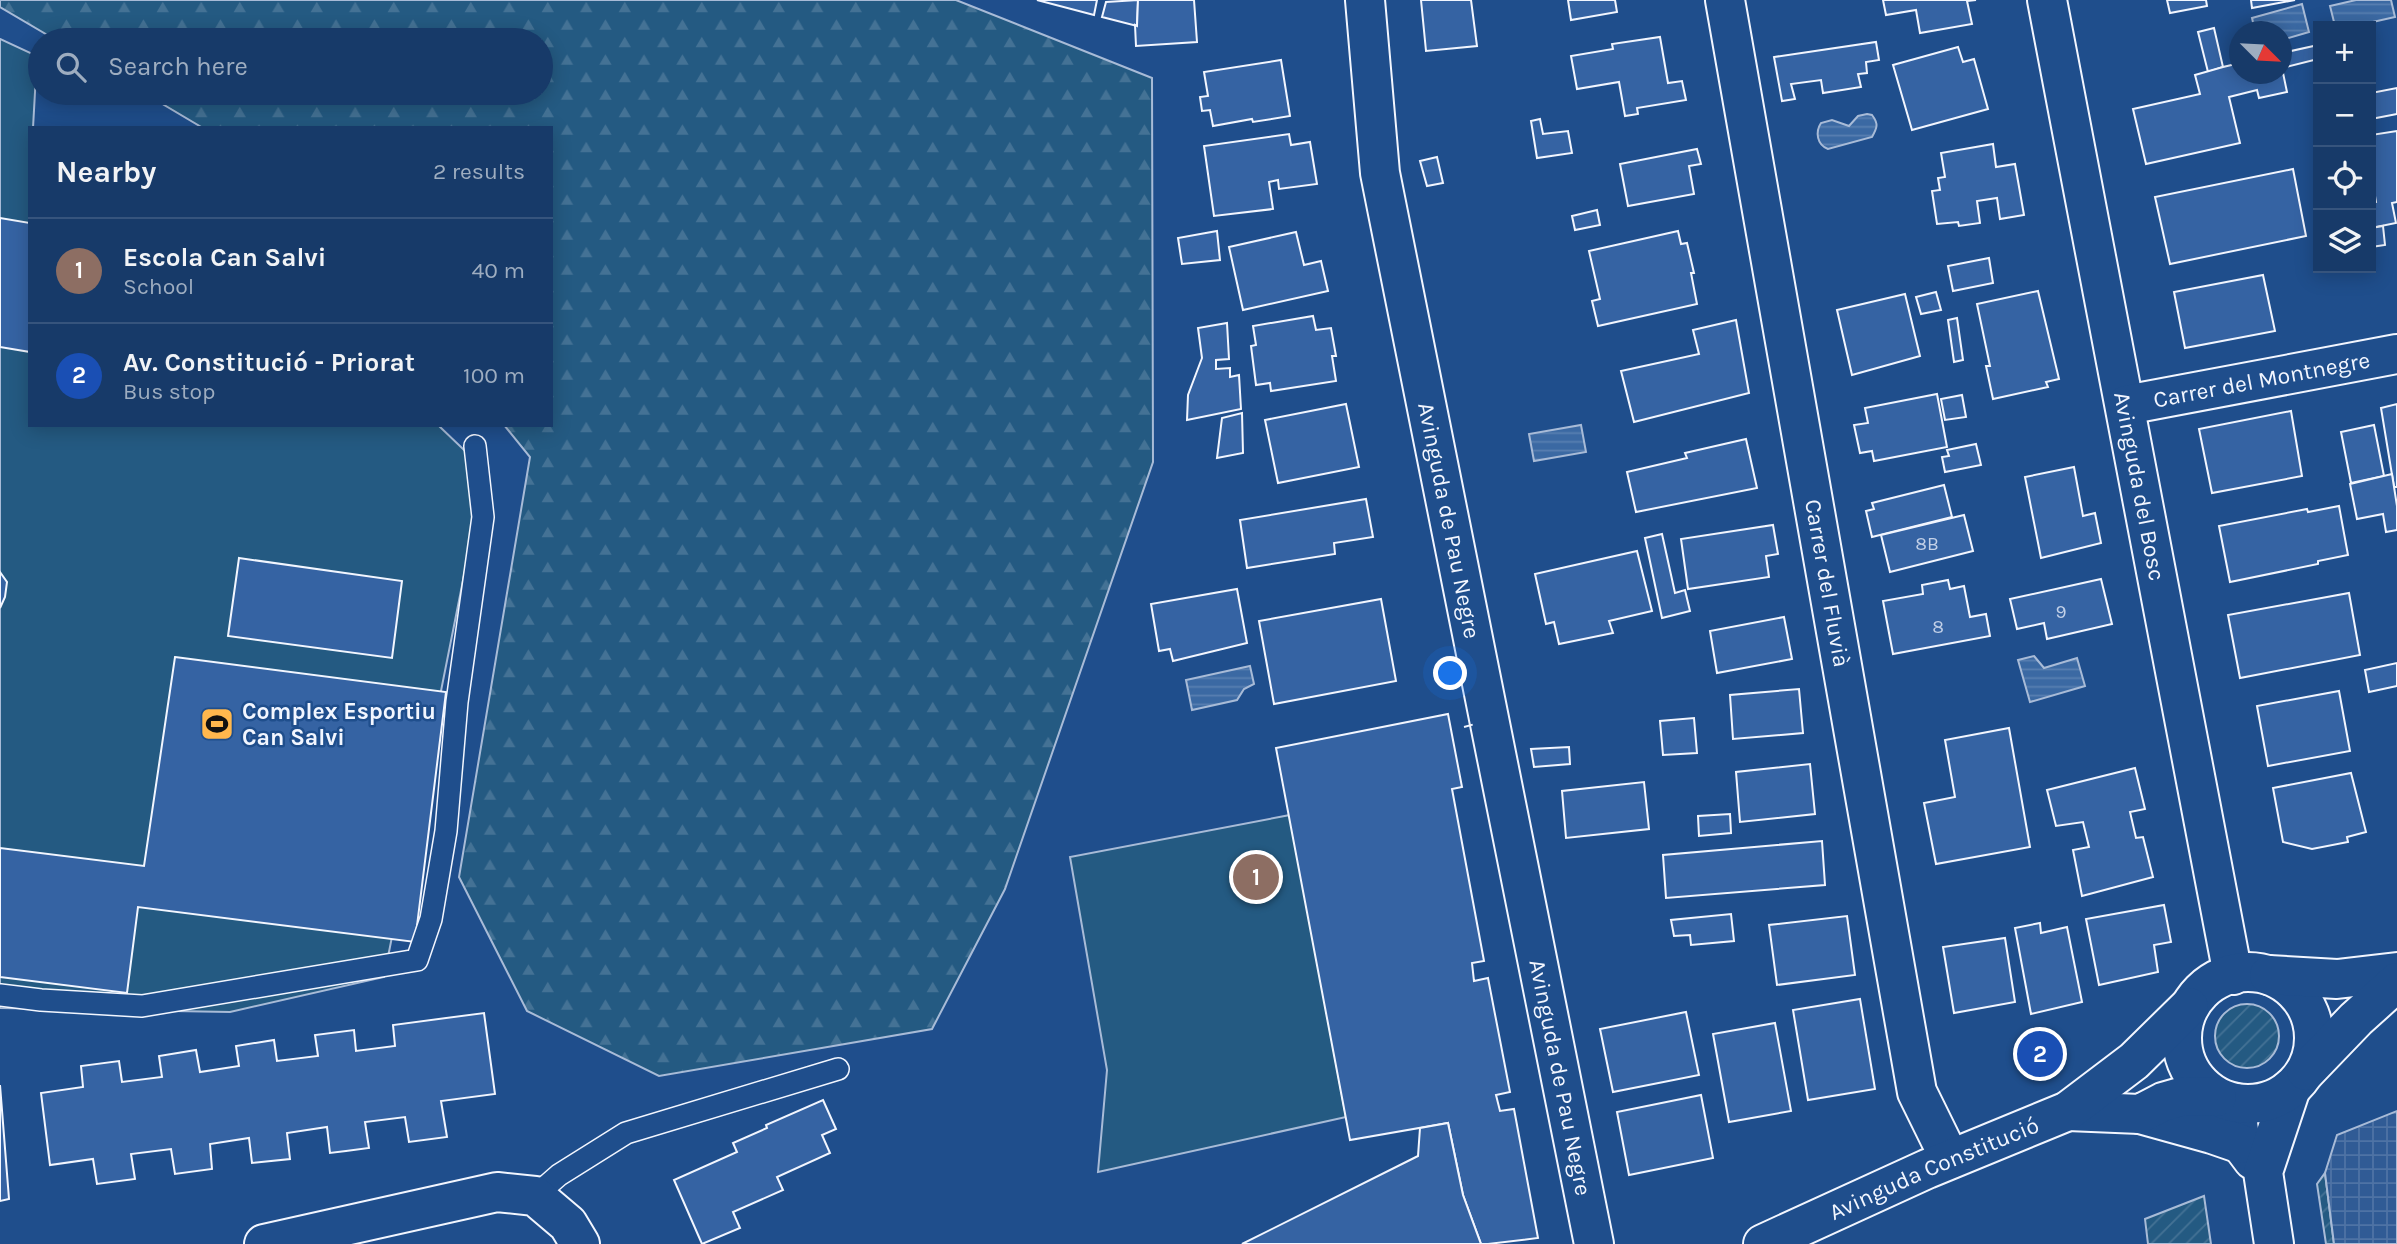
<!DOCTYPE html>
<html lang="en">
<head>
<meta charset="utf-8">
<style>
	body { margin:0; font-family:Karla,sans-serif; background:#20416f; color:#f1f3f6 }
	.controls { position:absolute; right:21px; top:21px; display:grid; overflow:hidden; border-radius:0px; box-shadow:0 4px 18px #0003 }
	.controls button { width:63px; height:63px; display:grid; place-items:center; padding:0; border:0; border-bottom:2px solid #36547d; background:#173a69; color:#f1f3f6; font:35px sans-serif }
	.compass { position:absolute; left:2229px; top:21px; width:63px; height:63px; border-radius:50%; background:#173a69; box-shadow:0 4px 18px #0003; rotate:114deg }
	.you { position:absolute; left:1451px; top:674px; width:24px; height:24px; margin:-18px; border:5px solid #fff; border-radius:50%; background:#1a73e8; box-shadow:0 0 0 10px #1a73e833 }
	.badge { display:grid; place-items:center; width:46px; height:46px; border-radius:50%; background:#ffb74d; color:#fff; font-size:23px; font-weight:700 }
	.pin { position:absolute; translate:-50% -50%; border:4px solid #fff; box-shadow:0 2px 7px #0006 }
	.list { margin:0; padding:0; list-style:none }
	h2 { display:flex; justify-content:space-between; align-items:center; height:91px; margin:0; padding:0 28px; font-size:30px }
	h2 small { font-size:23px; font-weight:400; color:#9eadc0 }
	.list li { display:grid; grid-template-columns:46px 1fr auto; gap:21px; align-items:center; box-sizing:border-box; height:105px; padding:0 28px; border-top:2px solid #36547d }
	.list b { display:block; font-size:26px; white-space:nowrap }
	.list p { margin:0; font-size:23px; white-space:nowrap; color:#9eadc0 }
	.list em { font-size:23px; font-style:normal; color:#9eadc0 }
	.icon { flex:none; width:38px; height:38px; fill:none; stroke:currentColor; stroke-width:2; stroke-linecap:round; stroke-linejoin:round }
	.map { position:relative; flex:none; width:2397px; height:1244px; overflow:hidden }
	.search { position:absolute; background:#173a69; box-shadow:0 4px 18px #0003; left:28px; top:28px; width:525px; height:77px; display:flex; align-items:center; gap:18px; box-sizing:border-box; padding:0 24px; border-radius:38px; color:#9eadc0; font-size:26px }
	.panel { position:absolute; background:#173a69; box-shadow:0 4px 18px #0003; left:28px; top:126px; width:525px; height:301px; border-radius:0px }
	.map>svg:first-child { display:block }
	.forest { fill:url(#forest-firs); stroke:#a8bbd7; stroke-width:2 }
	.park { fill:#245a82; stroke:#a8bbd7; stroke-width:2 }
	.garden { fill:url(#garden-furrows); stroke:#a8bbd7; stroke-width:2 }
	.plaza { fill:url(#plaza-grid); stroke:#a8bbd7; stroke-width:2 }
	.water { fill:url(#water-rules); stroke:#a8bbd7; stroke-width:2 }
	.building { fill:#3563a3; stroke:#f2f6ff; stroke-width:2 }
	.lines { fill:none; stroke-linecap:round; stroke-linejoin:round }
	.lane-casing { stroke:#f2f6ff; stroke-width:24 }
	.street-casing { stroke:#f2f6ff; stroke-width:42 }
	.secondary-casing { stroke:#f2f6ff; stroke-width:42 }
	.lane { stroke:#1f4e8c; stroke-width:21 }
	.street { stroke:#1f4e8c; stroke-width:38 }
	.secondary { stroke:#1f4e8c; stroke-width:38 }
	.fence { stroke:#f2f6ff; stroke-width:2; stroke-dasharray:9 3.5; stroke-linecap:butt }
	.labels { text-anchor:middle; stroke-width:5; stroke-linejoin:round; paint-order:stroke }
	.number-label { font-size:19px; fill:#c3d1e8 }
	.street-label { font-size:23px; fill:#f2f6ff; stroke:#1f4e8c }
	.poi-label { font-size:23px; font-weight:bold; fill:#f2f6ff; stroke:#1f4e8c; text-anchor:start }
</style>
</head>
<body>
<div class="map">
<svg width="2397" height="1244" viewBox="0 0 2397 1244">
	<defs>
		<pattern id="forest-firs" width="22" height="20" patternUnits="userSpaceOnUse" patternTransform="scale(1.75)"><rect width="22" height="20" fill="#245a82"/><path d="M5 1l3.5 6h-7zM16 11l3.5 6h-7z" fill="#447295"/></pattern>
		<pattern id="garden-furrows" width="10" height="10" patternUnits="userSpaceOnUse" patternTransform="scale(1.75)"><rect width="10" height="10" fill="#245a82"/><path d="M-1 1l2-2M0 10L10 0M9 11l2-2" fill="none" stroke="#447295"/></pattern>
		<pattern id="plaza-grid" width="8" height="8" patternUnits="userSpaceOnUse" patternTransform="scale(1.75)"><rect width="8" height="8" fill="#305b95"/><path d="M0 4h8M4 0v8" fill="none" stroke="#4e73a5"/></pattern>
		<pattern id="water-rules" width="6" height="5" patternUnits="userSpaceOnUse" patternTransform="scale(1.75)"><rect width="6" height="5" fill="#3b69a3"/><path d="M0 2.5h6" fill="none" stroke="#587fb1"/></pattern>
	</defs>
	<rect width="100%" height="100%" fill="#1f4e8c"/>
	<path class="forest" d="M0,0h956l196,78 1,384 -148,427 -73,140 -273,47 -132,-65 -68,-134 71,-420 -26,-32h47v-297h-348l-59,-35h397v-53h-485l-56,-33z"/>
	<g class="park">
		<path d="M0,39l37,17 -4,72h-3v297h408l47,45 -101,507 -154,35 -230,-4z"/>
		<path d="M1290,815l56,302 -248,55 9,-102 -37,-213z"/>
	</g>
	<g class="garden">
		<circle cx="2247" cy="1036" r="32"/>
		<path d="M2325,1173l9,71h-8l-9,-60z"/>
		<path d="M2204,1196l7,48h-63l-3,-25z"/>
	</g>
	<path class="plaza" d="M2397,1111v133h-63l-9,-71 12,-38z"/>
	<g class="water">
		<path d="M2356,0h35l4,17 -40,9h-20l-5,-20z"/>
		<path d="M2302,4l7,28 -27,8v-8l-27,-1 -3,-13z"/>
		<path d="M1867,114l5,1c7,9 5,13 0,22l-44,12c-11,-4 -13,-17 -7,-26l11,-3 17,6 9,-10z"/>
		<path d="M1581,425l5,27 -52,9 -5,-27z"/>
		<path d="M2034,656l10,12 33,-10 8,28 -55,16 -12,-42z"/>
		<path d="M1250,666l4,18 -10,5 -7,11 -45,10 -6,-30z"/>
	</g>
	<g class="building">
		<path d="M1037,0h60l-3,15z"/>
		<path d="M1138,0l-1,26 -35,-9 4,-15z"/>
		<path d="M1138,0h56l3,42 -61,4 -1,-21 2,1z"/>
		<path d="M1421,0h50l6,46 -51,5z"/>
		<path d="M1568,0h47l2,12 -46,8z"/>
		<path d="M1883,0h93l-9,1 5,23 -52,9 -4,-23 -30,5z"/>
		<path d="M2167,0h39l1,6 -37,7z"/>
		<path d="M2251,0h44l-43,8z"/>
		<path d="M2214,28l9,39 -15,5 -10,-40z"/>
		<path d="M1660,37l8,46 14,-2 4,19 -49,8 1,6 -13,2 -6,-34 -42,7 -6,-33 42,-7 -1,-5z"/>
		<path d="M1876,42l3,18 -13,2 1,11 -9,1 3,13 -38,6 -2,-13 -30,4 4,15 -13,2 -8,-44z"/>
		<path d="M2318,45v14l-36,9 5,24 -28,6 -2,-8 -28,7 11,46 -94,21 -13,-55 67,-15 -5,-19 28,-8 17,-4v11h42v-21z"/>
		<path d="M1958,47l5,15 11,-3 14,50 -76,21 -19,-65z"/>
		<path d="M1281,60l9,56 -37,6 -1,-3 -39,7 -3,-16 -8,1 -2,-14 8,-1 -4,-24z"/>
		<path d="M2397,88v26l-26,5v-26z"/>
		<path d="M1540,119l3,15 25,-3 4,22 -35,5 -6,-37z"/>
		<path d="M2397,131v71l-5,1 4,20 -25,5v-25l5,-1 -5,-30v-37z"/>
		<path d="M1289,134l2,11 19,-3 7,42 -38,5 -1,-9 -9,2 4,27 -59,7 -10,-70z"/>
		<path d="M1993,144l3,23 19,-3 9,51 -24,4 -3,-21 -20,3 3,22 -21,3 -1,-4 -21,2 -5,-33 8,-1 -2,-12 7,-1 -4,-24z"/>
		<path d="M1697,149l4,15 -12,2 5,28 -66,12 -8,-42z"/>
		<path d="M1437,157l6,26 -16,3 -7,-25z"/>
		<path d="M2293,169l13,67 -136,28 -15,-67z"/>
		<path d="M1597,210l3,15 -25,5 -3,-14z"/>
		<path d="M0,218l30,5v129l-30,-5z"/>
		<path d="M2383,226l2,19 -14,2v-19z"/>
		<path d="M1217,231l3,29 -38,4 -4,-26z"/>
		<path d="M1678,231l3,13 6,-1 7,30h-3l6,31 -99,22 -6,-25 8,-2 -11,-48z"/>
		<path d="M1296,232l8,33 17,-4 7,30 -85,19 -14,-63z"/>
		<path d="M1989,258l4,25 -40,8 -5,-25z"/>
		<path d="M2263,275l12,56 -90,17 -11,-56z"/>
		<path d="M2038,291l21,88 -13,3 2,5 -55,12 -7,-33h4l-13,-62z"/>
		<path d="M1936,292l5,18 -20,4 -5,-17z"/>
		<path d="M1905,294l15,62 -68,19 -15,-65z"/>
		<path d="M1313,316l3,14 15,-2 5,28h-4l4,25 -65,10 -1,-8 -14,2 -5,-39 5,-1 -3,-19z"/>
		<path d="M1957,318l6,42 -9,2 -6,-42z"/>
		<path d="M1736,320l13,73 -115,29 -13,-51 78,-17 -6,-24z"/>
		<path d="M1227,323l2,36 -13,1v9l14,-1v9l9,-2 2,34 -54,11 1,-25 14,-37 -4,-30z"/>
		<path d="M1937,394l10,53 -73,14 -2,-10 -12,2 -6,-28 14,-2 -3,-15z"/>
		<path d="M1962,395l4,22 -21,3 -4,-21z"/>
		<path d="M1346,404l13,63 -81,16 -13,-63z"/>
		<path d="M2397,404v83h-3l-13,-79z"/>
		<path d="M2291,411l11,65 -90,17 -13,-64z"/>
		<path d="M1242,413l1,40 -26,5 5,-40z"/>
		<path d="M2374,425l10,51 -33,7 -10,-51z"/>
		<path d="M1746,439l11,49 -121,24 -9,-40 60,-14 -2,-5z"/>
		<path d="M1976,444l5,21 -36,7 -3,-15 7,-1 -2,-6z"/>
		<path d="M2074,467l9,49 12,-3 6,30 -60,15 -16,-81z"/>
		<path d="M2392,474l5,32v24l-11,2 -3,-18 -26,5 -7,-35z"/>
		<path d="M1944,485l8,32 -80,20 -6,-26 8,-2 -2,-6z"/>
		<path d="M1366,499l7,38 -39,6 1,11 -88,14 -7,-48z"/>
		<path d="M2339,506l9,49 -30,6v3l-88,18 -11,-56 88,-17 1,3z"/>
		<path d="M1964,515l9,36 -83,21 -9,-37z"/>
		<path d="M1773,525l5,29 -12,2 3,21 -81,12 -7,-50z"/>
		<path d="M1662,534l13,59 10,-3 5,21 -28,7 -17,-80z"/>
		<path d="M1637,551l15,60 -43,10 4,12 -54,11 -5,-22 -8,2 -11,-50z"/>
		<path d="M239,558l163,23 -10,77 -164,-22z"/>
		<path d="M0,572l7,10 -2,15 -5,11z"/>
		<path d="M2101,579l11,45 -65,15 -3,-16 -27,6 -7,-30z"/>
		<path d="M1948,580l2,9 14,-3 6,31 16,-3 4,22 -97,18 -10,-53 40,-7 -1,-9z"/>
		<path d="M1237,589l10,54 -74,18 -3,-12 -11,2 -8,-47z"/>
		<path d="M2349,593l11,62 -120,23 -12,-63z"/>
		<path d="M1381,599l15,82 -122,23 -15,-83z"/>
		<path d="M1784,617l8,42 -75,14 -7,-42z"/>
		<path d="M175,657l271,35 -31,250 -277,-35 -11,86 -127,-16v-129l144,18z"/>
		<path d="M2397,663v23l-28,6 -4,-22z"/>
		<path d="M1799,689l4,44 -70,6 -3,-44z"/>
		<path d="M2339,691l11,60 -82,15 -11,-60z"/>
		<path d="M1448,714l14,73 -10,2 32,172 -12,2 2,18 14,-3 22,114 -14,3 4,16 14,-2 24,129 -50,6h-7l-18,-49 -15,-72 -98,17 -74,-392z"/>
		<path d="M1694,718l3,35 -34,2 -3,-34z"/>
		<path d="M2009,728l21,119 -94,17 -12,-61 31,-6 -10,-57z"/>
		<path d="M1569,747l1,17 -36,3 -3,-18z"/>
		<path d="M1810,764l5,50 -75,8 -4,-50z"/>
		<path d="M2135,768l10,41 -15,3 6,26 7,-1 10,40 -71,19 -9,-46 16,-3 -6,-25 -27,4 -9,-36z"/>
		<path d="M2351,773l15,59 -19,5 1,5 -36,7 -29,-7 -10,-54z"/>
		<path d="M1644,782l5,47 -83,9 -4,-47z"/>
		<path d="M1730,814l1,19 -32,3 -1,-20z"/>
		<path d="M1822,841l3,44 -159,13 -3,-43z"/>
		<path d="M2164,905l7,37 -17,3 4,27 -59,13 -13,-66z"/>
		<path d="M1731,914l3,27 -43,4 -1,-10 -16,1 -3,-16z"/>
		<path d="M1847,916l8,59 -78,10 -8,-60z"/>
		<path d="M2040,923l1,10 26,-6 15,75 -51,12 -16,-86z"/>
		<path d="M2005,938l10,64 -61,11 -11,-66z"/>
		<path d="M1860,999l15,90 -67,11 -15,-90z"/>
		<path d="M1686,1012l13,63 -86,17 -13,-63z"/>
		<path d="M484,1013l11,81 -54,7 6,36 -38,5 -4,-25 -40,5 4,26 -23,3 -16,2 -3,-26 -40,6 3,26 -38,4 -3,-25 -39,6 2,25 -37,5 -4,-25 -40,5 4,25 -38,5 -4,-25 -43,6 -9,-72 42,-6 -2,-21 38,-5 3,21 40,-5 -3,-21 37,-6 4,22 39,-6 -3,-20 38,-6 3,21 41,-5 -3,-21 39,-5 2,21 39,-5 -2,-21z"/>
		<path d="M1775,1023l16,88 -62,11 -16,-88z"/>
		<path d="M0,1085l9,114 -9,2z"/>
		<path d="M1701,1095l12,63 -84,17 -12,-63z"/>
		<path d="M823,1100l13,29 -14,6 8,18 -53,24 6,13 -50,22 7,16 -38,16 -28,-64 63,-28 -4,-9 34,-15 -1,-3z"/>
		<path d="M1448,1123l15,72 18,49h-239l176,-88 2,-28z"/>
	</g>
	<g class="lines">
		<defs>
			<g id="lane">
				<path d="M0,995l41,5 101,6 275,-46 14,-41 15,-88 11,-129 26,-185 -8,-71"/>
				<path d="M535,1196l24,-21 67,-42 212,-64"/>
			</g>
			<g id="street">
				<path id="s1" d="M1365,0l15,173 214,1071"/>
				<path id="s2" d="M1725,0l192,1092 33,67"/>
				<path id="s3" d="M2047,0l186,975"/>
				<path id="s4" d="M2126,405l271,-51"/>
				<path d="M2235,1103l6,41 12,16"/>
				<path d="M2140,1114l72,20 29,10"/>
				<path d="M264,1244l233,-52 38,4 33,28 12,20"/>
				<path d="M2274,1244l-11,-72 28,-84"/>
			</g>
			<g id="secondary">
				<circle cx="2248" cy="1038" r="66"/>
				<path d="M2269,975l68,4 60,-7"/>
				<path d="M2306,1071l50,-52 41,-37"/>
				<path d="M2068,1111l72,3 23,-12 21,-6 33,1"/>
				<path id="s5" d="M1763,1244l164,-75 141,-58 66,-50 55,-54"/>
			</g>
		</defs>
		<use href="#lane" class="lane-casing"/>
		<use href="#street" class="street-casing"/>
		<use href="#secondary" class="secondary-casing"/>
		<use href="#lane" class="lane"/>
		<use href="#street" class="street"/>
		<use href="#secondary" class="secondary"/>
		<path class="fence" d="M1464,727l11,-3"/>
	</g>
	<defs>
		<symbol id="stadium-square" viewBox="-11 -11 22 22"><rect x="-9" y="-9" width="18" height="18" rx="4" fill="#ffb74d" stroke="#1f4e8c"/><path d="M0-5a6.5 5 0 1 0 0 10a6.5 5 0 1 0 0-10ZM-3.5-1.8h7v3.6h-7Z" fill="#111"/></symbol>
	</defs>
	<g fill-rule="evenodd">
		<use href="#stadium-square" x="198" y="705" width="38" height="38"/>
	</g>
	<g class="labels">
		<g class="number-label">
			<text x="1927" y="550">8B</text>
			<text x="2061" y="618">9</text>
			<text x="1938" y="633">8</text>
		</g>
		<g class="street-label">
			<text dy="8" stroke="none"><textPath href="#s4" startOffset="138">Carrer del Montnegre</textPath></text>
			<text dy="8" stroke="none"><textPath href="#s3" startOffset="495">Avinguda del Bosc</textPath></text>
			<text dy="8" stroke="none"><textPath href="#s1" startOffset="528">Avinguda de Pau Negre</textPath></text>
			<text dy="8" stroke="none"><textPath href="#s2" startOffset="592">Carrer del Fluvià</textPath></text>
			<text dy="8" stroke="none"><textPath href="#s1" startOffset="1096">Avinguda de Pau Negre</textPath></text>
			<text dy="8" stroke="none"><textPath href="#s5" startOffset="187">Avinguda Constitució</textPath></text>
		</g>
		<g class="poi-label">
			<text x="242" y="719">Complex Esportiu<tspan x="242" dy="26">Can Salvi</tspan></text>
		</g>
	</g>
</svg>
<div class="controls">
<button>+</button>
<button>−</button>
<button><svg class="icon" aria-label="locate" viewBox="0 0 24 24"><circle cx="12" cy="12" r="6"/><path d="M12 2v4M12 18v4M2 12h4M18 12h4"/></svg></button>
<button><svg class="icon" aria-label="layers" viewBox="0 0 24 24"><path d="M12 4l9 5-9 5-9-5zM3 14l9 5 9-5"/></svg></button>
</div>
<svg class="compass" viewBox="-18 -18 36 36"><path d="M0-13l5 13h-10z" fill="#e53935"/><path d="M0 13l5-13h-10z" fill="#9eadc0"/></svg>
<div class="you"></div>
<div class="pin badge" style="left:1256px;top:877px;background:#8d6e63">1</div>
<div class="pin badge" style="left:2040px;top:1054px;background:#1a4fb4">2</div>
<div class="search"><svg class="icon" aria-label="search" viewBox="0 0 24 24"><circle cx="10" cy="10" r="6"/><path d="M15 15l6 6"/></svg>Search here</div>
<section class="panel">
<h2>Nearby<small>2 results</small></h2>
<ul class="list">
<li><span class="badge" style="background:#8d6e63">1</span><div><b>Escola Can Salvi</b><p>School</p></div><em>40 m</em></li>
<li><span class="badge" style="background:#1a4fb4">2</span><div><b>Av. Constitució - Priorat</b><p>Bus stop</p></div><em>100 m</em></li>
</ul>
</section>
</div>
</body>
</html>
